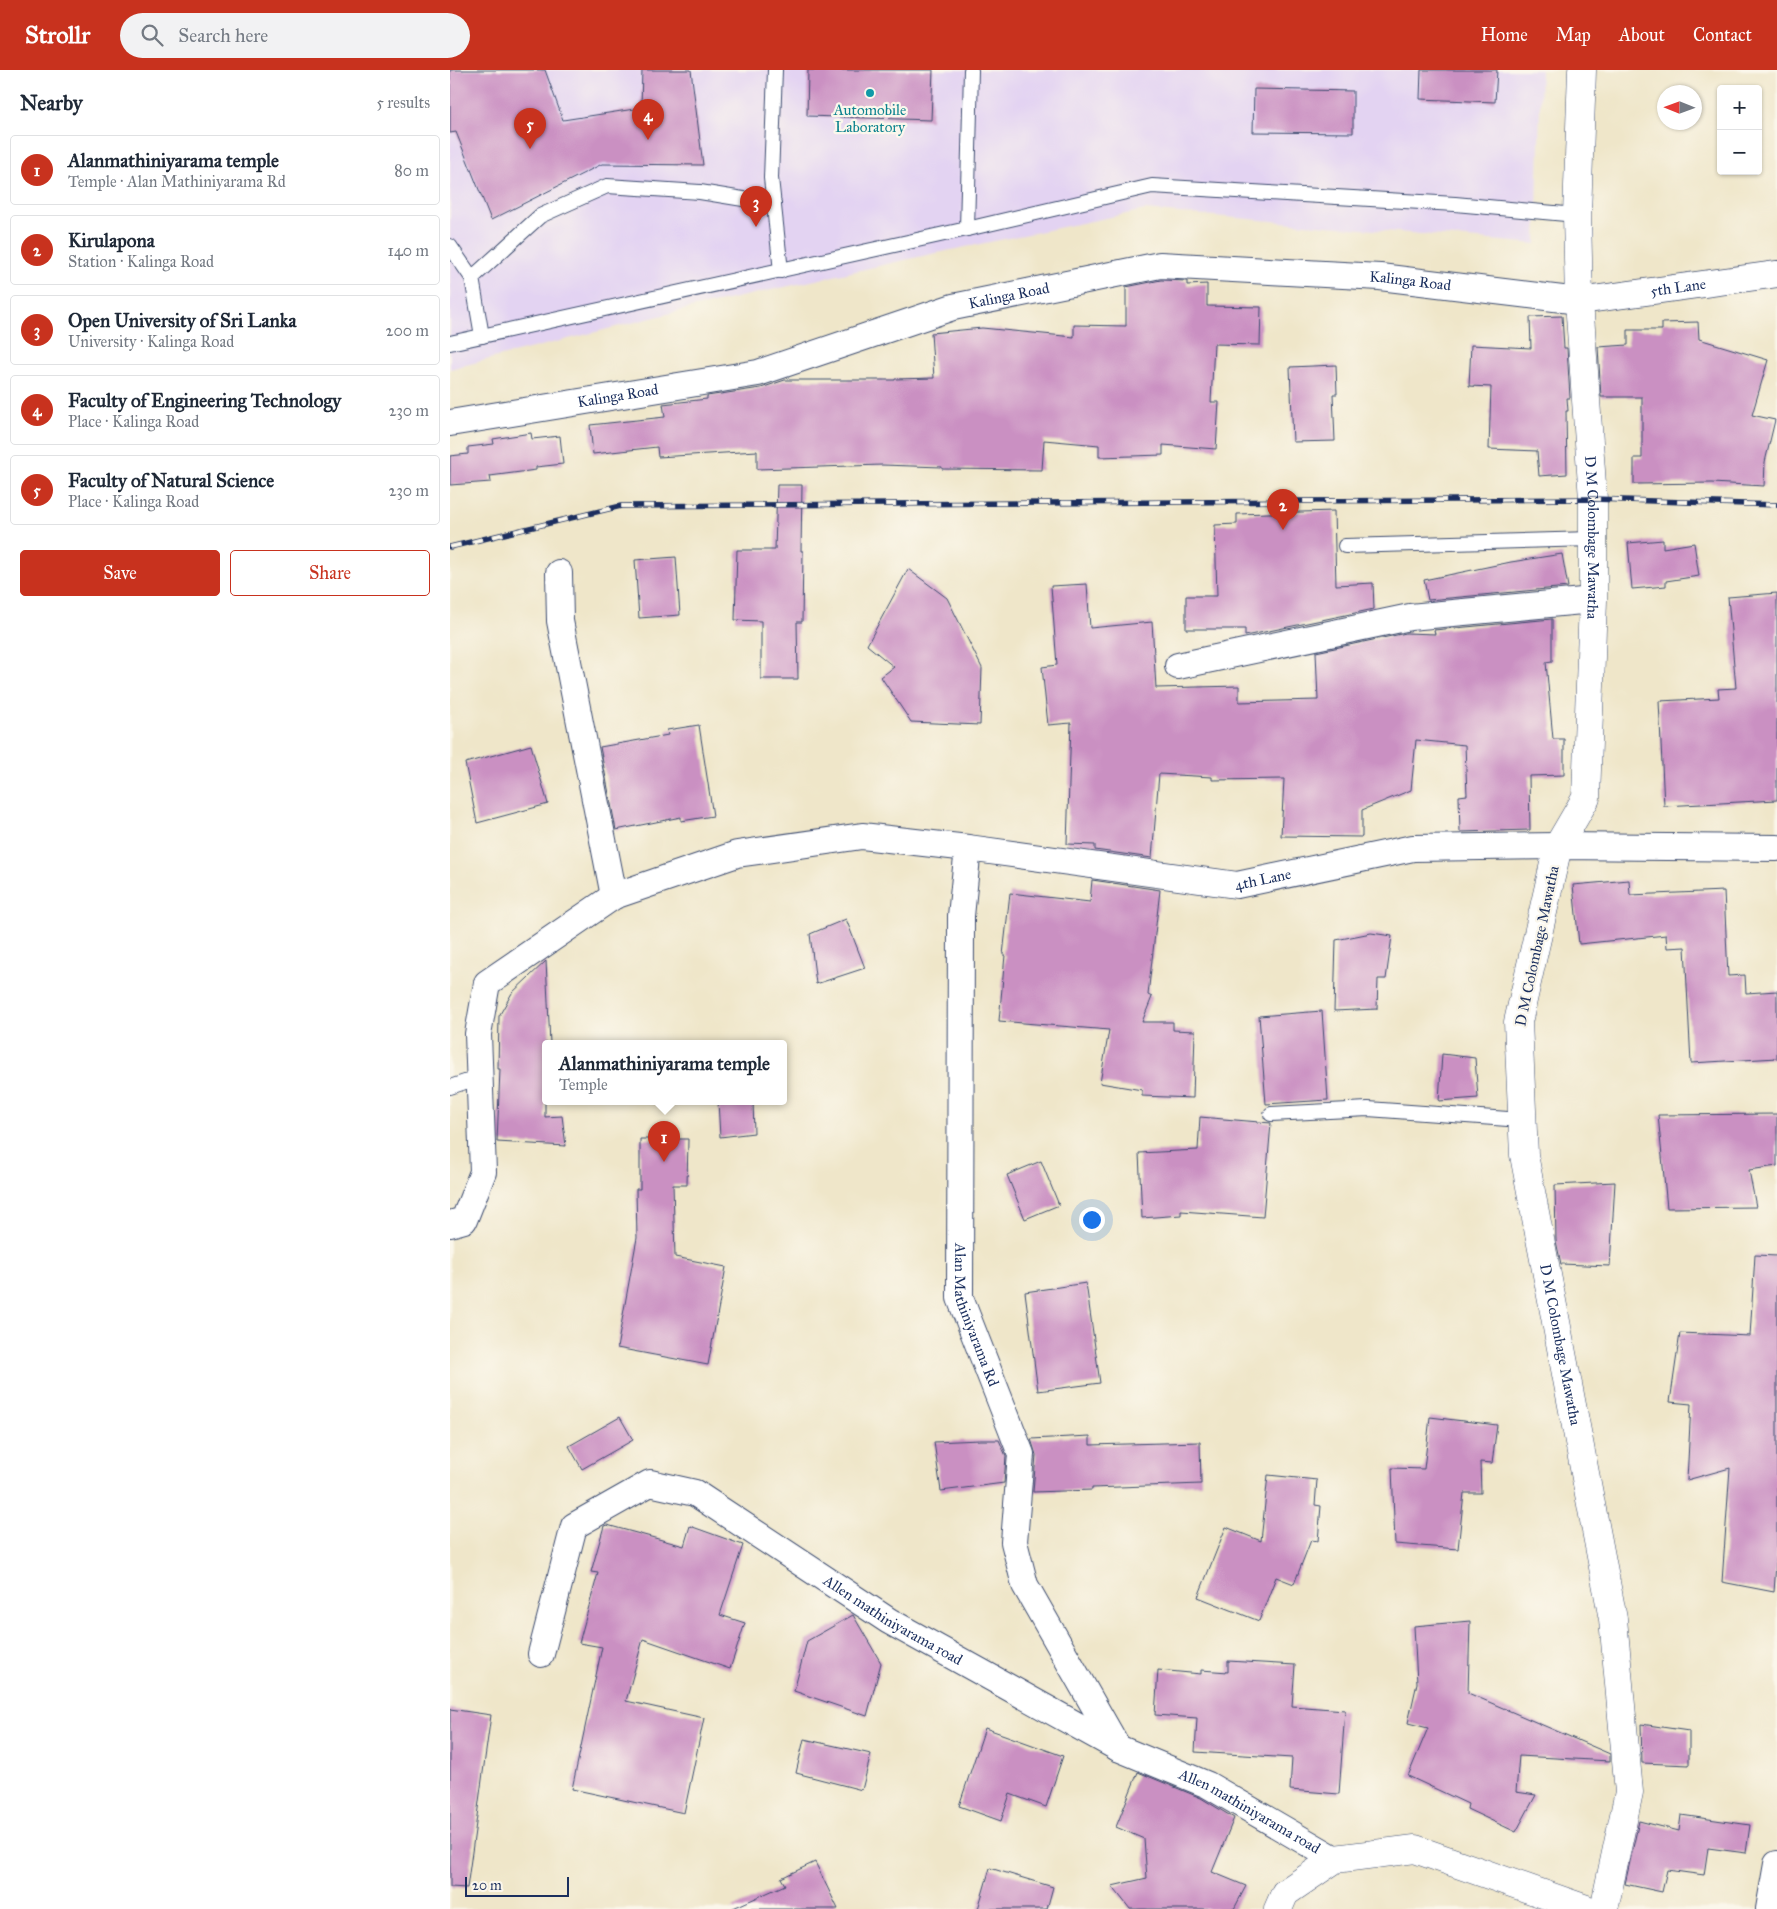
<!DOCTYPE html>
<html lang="en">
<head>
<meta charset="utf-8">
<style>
	body { margin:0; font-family:"IM FELL Great Primer",serif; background:#f2f2f3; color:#1f2937 }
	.controls { position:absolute; right:15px; top:15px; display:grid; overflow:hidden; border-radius:5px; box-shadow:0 1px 4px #0004 }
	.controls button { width:45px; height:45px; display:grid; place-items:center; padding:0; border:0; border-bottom:1px solid #e0e1e3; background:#fff; color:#1f2937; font:25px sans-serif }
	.compass { position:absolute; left:1207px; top:15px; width:45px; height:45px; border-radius:50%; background:#fff; box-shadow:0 1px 4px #0004; rotate:271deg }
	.scale { position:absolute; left:15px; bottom:12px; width:104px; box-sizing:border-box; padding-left:5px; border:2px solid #1b2f5e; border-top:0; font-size:14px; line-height:18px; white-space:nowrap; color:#1b2f5e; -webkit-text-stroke:4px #fbf7ec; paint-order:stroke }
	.you { position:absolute; left:641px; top:1149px; width:18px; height:18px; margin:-12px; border:4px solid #fff; border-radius:50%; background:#1a73e8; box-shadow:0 0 0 8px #1a73e833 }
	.badge { display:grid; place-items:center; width:32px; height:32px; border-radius:50%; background:#c8321e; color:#fff; font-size:16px; font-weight:700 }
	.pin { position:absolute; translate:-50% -41px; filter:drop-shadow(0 1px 2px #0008) }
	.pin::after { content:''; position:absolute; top:26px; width:18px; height:15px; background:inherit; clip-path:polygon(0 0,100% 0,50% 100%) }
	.popup { position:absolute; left:92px; top:970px; width:245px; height:65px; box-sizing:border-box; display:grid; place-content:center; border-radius:5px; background:#fff; filter:drop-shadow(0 1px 4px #0005); font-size:16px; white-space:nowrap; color:#747a83 }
	.popup b { font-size:19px; color:#1f2937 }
	.popup::after { content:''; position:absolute; left:50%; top:100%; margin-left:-10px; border:10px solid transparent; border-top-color:#fff }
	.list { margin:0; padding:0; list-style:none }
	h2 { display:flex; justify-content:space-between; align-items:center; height:65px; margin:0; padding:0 20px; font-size:21px }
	h2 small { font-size:16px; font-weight:400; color:#747a83 }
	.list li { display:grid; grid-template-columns:32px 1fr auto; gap:15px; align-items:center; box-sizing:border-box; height:70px; margin:0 10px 10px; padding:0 10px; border:1px solid #e0e1e3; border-radius:5px }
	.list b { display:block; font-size:19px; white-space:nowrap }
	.list p { margin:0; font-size:16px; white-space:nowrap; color:#747a83 }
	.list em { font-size:16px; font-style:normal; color:#747a83 }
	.actions { display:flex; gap:10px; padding:15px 20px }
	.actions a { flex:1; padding:11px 0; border:1px solid #c8321e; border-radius:5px; text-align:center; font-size:18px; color:#c8321e }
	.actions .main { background:#c8321e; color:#fff }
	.icon { flex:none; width:28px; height:28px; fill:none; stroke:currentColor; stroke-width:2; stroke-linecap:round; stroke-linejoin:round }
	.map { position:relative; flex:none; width:1327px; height:1839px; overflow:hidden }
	header { display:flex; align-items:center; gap:30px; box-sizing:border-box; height:70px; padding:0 25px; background:#c8321e; color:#fff }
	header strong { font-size:24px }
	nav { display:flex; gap:28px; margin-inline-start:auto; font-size:18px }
	.search { width:350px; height:45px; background:#f2f2f3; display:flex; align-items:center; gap:12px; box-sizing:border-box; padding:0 18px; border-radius:28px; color:#747a83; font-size:19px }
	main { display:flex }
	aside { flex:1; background:#fff }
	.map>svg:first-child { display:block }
	.built { fill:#e3d3f2 }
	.building { fill:#ca90c2 }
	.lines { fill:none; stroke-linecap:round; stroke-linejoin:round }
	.lane-casing { stroke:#3b4a6e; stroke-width:16 }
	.street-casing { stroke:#3b4a6e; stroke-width:28 }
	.secondary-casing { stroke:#3b4a6e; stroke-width:29 }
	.lane { stroke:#fff; stroke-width:14 }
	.street { stroke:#fff; stroke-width:26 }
	.secondary { stroke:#fff; stroke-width:28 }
	.rail-casing { stroke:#1b2f5e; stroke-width:5.5 }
	.rail { stroke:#fbf7ec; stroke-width:4; stroke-dasharray:11; stroke-linecap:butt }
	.culture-dot { fill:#0f9aa8; stroke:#fbf7ec; stroke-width:2 }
	.labels { text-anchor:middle; stroke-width:4.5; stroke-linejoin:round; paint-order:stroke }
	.culture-label { font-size:15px; fill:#0d838f; stroke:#fbf7ec }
	.street-label { font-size:15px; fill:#1b2f5e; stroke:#fbf7ec }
</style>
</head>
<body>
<header>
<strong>Strollr</strong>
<div class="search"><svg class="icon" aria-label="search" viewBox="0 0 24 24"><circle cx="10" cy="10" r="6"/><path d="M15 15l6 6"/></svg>Search here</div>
<nav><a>Home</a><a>Map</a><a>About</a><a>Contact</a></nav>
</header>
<main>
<aside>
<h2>Nearby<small>5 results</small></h2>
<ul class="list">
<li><span class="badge">1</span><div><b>Alanmathiniyarama temple</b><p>Temple · Alan Mathiniyarama Rd</p></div><em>80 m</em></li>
<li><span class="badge">2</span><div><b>Kirulapona</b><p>Station · Kalinga Road</p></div><em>140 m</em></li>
<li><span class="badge">3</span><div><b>Open University of Sri Lanka</b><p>University · Kalinga Road</p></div><em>200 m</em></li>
<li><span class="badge">4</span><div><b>Faculty of Engineering Technology</b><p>Place · Kalinga Road</p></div><em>230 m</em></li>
<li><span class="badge">5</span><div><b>Faculty of Natural Science</b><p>Place · Kalinga Road</p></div><em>230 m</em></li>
</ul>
<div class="actions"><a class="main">Save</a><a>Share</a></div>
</aside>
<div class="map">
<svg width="1327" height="1839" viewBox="0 0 1327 1839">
	<rect width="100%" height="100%" fill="#fbf7ec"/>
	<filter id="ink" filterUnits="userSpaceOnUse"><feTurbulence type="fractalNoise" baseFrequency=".02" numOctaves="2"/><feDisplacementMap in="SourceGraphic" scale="10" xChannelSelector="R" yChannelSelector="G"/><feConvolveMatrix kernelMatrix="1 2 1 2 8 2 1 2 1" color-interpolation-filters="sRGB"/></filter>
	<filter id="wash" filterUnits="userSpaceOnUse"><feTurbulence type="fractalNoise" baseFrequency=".0096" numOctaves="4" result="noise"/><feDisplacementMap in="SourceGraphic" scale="20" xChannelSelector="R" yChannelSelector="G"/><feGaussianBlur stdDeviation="1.12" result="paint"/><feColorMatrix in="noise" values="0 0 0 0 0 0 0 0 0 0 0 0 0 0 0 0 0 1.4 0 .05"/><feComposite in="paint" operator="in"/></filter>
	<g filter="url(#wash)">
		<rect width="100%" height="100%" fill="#efe6c9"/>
		<path class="built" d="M0,0h1091l-5,174 -391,-34 -218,45 -236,53 -241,61z"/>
		<g id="blocks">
			<g class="building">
				<path d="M0,0h95l18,50 78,-12 1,-38h49l12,95 -101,-1 -111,56 -35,-88 -6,1z"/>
				<path d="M358,0h125l-2,50 -124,-4z"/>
				<path d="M971,0h76l-2,32 -75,-3z"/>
				<path d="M804,19l99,2v42l-100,-1z"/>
				<path d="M711,210l26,1v4l20,-1v22l54,1 -1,38 -46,-1 -3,58h8l-3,47 -53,-4v10l-64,2v-12l-55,-5 -2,30 -100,-1v-2l-60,-2 -125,4v-18l-99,6 -1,-10 -64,7 -3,-29 75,-8 -2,-13 44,-5v-3l54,-8 24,-8h110v-1l39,-1 -3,-45 51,-5 92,9v-12l52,1v-39z"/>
				<path d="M1112,246l2,32h3l3,50h-3l1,13h-2l1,63 -28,2 -2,-25 -48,-2 2,-62 -22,-1 2,-41 60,3 -1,-31z"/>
				<path d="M1248,252l1,17 69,21 -16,55 23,5 -10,42 -1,24 -52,-3 -78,1v-26h8v-61h-41l-3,-50 30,-2v-15h34v-7z"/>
				<path d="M886,295l1,29h-4l2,47 -42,1 -3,-75z"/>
				<path d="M81,363l1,6 28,-3 3,28 -27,3v3l-46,6 1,6 -41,3v-29l18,-2v-7l26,-3 -1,-5z"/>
				<path d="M327,415h25l-1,66h2l-1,71h-5l1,57h-37v-58l-26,-1 2,-70h38z"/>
				<path d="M884,441l2,74 37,-2 1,26 -129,27v-7h-59v-33h31l-2,-71 22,-1v-10z"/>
				<path d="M1213,470v8l31,-5 5,33 -33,5v5l-34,3 -4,-46z"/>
				<path d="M1112,484l6,33 -140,13 -4,-20 87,-18z"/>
				<path d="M226,487l4,58 -41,3 -4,-58z"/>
				<path d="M458,499l39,29 35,70 -2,57 -69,-3 -30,-45 13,-10 -27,-22z"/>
				<path d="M637,514l3,44 62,-6 4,66 83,-2v16l79,-2 -2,-48 90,-19 29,1 -1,-4 118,-11v42l-6,1 7,77h11v36l-35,1 1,54 -70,2 -1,-36 8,-1 -2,-50 -49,-5 -5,50 -49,20v27l-81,-1 3,-57 -72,1v-3l-53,-3 -7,84 -57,-8v-5l-28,-1 4,-121 -23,2 -6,-58 15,-2 -6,-79z"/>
				<path d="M1327,523v207l-113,6 -5,-105 60,-3 -1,-9 18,-1 -8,-91z"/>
				<path d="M249,655l14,91 -32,5v-4l-65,13 -16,-83 68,-12 -1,-5z"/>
				<path d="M81,675l17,59 -71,19 -12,-60z"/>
				<path d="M642,810l68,10 -12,105 4,2 -10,25h31v8l22,1 -2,67 -51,-2v-6l-42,-7 9,-53 -110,-9 6,-66h-2l7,-62 80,9z"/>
				<path d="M1179,810l1,15 94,-4 4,85 17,-1 1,18 31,-2v67l-86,5 -6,-116 -18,1 -1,-13 -87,9 -6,-59z"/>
				<path d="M396,849l19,49 -49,16 -6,-50z"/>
				<path d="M921,863l21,3 -6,43h-8l-1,30 -43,2 2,-71z"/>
				<path d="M96,891l4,82h-5v74l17,-1 4,30 -69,-4 3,-73h-2l1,-53 13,-23z"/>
				<path d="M872,941l6,89 -62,4 -7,-88z"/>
				<path d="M992,984l33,4 3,40 -39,3z"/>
				<path d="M268,1031h35l1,32 -34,4z"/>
				<path d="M1327,1044v52l-28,4 7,37 -89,1 -9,-93z"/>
				<path d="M750,1047l71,6 -8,94 -82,-6v4l-39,3 -3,-65 59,-3z"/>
				<path d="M190,1069h48l-1,46h-14l2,72 51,10 -18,98 -91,-17 20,-110 -1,-49h4z"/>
				<path d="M591,1091l18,44 -34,14 -18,-44z"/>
				<path d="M1165,1112l-5,84 -49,-2 -5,-23 -1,-56z"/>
				<path d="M1305,1185l22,1v294l-3,42 -52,-10 8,-114 -43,12 4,-76 -21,-2 10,-69 70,3z"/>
				<path d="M636,1213l14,100 -62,8 -13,-99z"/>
				<path d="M170,1347l13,23 -51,29 -13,-23z"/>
				<path d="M980,1347l67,8 -5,38 -12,-1 1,31h-17l-6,56 -63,-5 -3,-76 32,1z"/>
				<path d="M640,1366v9l110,-3 1,42 -109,4v2l-59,2 3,-37 -5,-16z"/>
				<path d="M530,1370h19l7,16 -2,27 -63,8 -7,-49z"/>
				<path d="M818,1405l49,5 -2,25 6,1 -3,35 -7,-1 -17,44 -18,-7 -17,44 -61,-24 28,-70 35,14z"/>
				<path d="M157,1455l77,21 6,-20 53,19 -23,70 25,8 -15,46 -87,-30 -17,62 78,17 -20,95 -112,-24 30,-142 -23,-4 19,-70 -7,-1 13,-46z"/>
				<path d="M403,1545l28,48 -14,53 -73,-25 13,-50z"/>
				<path d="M1020,1551l-2,72 142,61v7l-91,-5 -3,36 20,3 -20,37 -49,-23 1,-5 -60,-28 20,-48 -20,-5 9,-40 -3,-57z"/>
				<path d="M778,1591l67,4 -3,41 53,4 -6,84 -49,-4 2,-32 -97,-6 2,-34 -42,-3 3,-45 43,4v-4l27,2z"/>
				<path d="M0,1639l41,6 -24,173 -17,-1z"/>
				<path d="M1191,1654l48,7v34l-47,-2z"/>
				<path d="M535,1658l78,28 -17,51 -36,-13 -9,27 -42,-15z"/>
				<path d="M354,1669l67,15 -9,36 -66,-17z"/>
				<path d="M688,1702l63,26 33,20 -22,54 34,14 -12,23h-104l-18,-23 35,-8 -3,-39 -28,-12z"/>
				<path d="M1231,1745l69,10 -4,28 -38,-5 -4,27 -37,-5 -5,22 -37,-8 14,-63 40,10z"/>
				<path d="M365,1792l23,47h-107l54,-24 -4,-7z"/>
				<path d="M540,1798l63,19 -6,22h-69z"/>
			</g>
		</g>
	</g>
	<g filter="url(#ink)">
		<use href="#blocks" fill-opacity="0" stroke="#3b4a6e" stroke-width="1"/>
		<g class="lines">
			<defs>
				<g id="lane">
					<path d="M325,0l-4,108 10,93"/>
					<path d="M517,159l4,-159"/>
					<path d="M0,176l22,32"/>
					<path d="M32,266l-10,-58 68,-62 67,-30 93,6 74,12"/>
					<path d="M0,273l517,-114 185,-43 303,18 122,11"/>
					<path d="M895,476l248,-7"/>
					<path d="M0,1017l30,-10"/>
					<path d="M821,1044l97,-5 154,11"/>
				</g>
				<g id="street">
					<path id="s1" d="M0,353l308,-50 195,-66 207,-42 220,12 199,24 198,-27"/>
					<path d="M109,503l1,48 54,275"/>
					<path d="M728,596l232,-49 183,-17"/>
					<path id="s2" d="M518,778l-7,68 -1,382 61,156 -7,88 11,43 93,163"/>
					<path id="s3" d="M0,1154l14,-4 19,-48 -5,-138 9,-51 127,-87 123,-42 125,-18 106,12 269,37 176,-37 145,-2 219,2"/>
					<path id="s4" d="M91,1584l33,-128 76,-43 45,10 194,128 229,127 90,37 127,74"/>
					<path d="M1319,1839l8,-45"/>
				</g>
				<g id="secondary">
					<path id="s5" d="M1132,0l-5,145 2,86 14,198v101l-7,198 -28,48 -40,176 6,133 89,464 16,173 -25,117"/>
					<path d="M828,1839l7,-16 50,-34 80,-10 171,60"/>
				</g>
			</defs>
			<use href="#lane" class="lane-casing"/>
			<use href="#street" class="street-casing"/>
			<use href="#secondary" class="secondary-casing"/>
			<use href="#lane" class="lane"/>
			<use href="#street" class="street"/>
			<use href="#secondary" class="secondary"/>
			<defs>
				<path id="rail" d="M0,477l171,-41 972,-7 184,6"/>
			</defs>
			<use href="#rail" class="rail-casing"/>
			<use href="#rail" class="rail"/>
		</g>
	</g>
	<circle class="culture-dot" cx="420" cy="23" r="5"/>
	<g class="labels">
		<g class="culture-label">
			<text x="420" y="45">Automobile<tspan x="420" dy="17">Laboratory</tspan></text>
		</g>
		<g class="street-label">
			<text dy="5" stroke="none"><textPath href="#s1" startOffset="980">Kalinga Road</textPath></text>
			<text dy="5" stroke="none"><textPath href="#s1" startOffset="1250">5th Lane</textPath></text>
			<text dy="5" stroke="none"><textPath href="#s1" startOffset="575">Kalinga Road</textPath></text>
			<text dy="5" stroke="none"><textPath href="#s1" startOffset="170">Kalinga Road</textPath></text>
			<text dy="5" stroke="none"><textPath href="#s5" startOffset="468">D M Colombage Mawatha</textPath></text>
			<text dy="5" stroke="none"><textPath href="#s3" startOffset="1071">4th Lane</textPath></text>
			<text transform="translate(1087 876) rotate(-78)" y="5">D M Colombage Mawatha</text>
			<text dy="5" stroke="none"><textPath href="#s2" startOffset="470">Alan Mathiniyarama Rd</textPath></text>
			<text dy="5" stroke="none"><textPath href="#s5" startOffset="1291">D M Colombage Mawatha</textPath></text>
			<text dy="5" stroke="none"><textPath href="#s4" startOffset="501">Allen mathiniyarama road</textPath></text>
			<text dy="5" stroke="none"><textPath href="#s4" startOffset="906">Allen mathiniyarama road</textPath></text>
		</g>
	</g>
</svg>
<div class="controls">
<button>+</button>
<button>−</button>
</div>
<svg class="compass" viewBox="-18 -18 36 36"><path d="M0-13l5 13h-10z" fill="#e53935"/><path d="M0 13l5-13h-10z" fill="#747a83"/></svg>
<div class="scale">20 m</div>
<div class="you"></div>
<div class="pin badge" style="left:214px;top:1092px">1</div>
<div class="popup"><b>Alanmathiniyarama temple</b>Temple</div>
<div class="pin badge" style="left:833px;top:460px">2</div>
<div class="pin badge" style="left:306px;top:157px">3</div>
<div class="pin badge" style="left:198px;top:70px">4</div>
<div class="pin badge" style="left:80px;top:79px">5</div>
</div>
</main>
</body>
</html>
